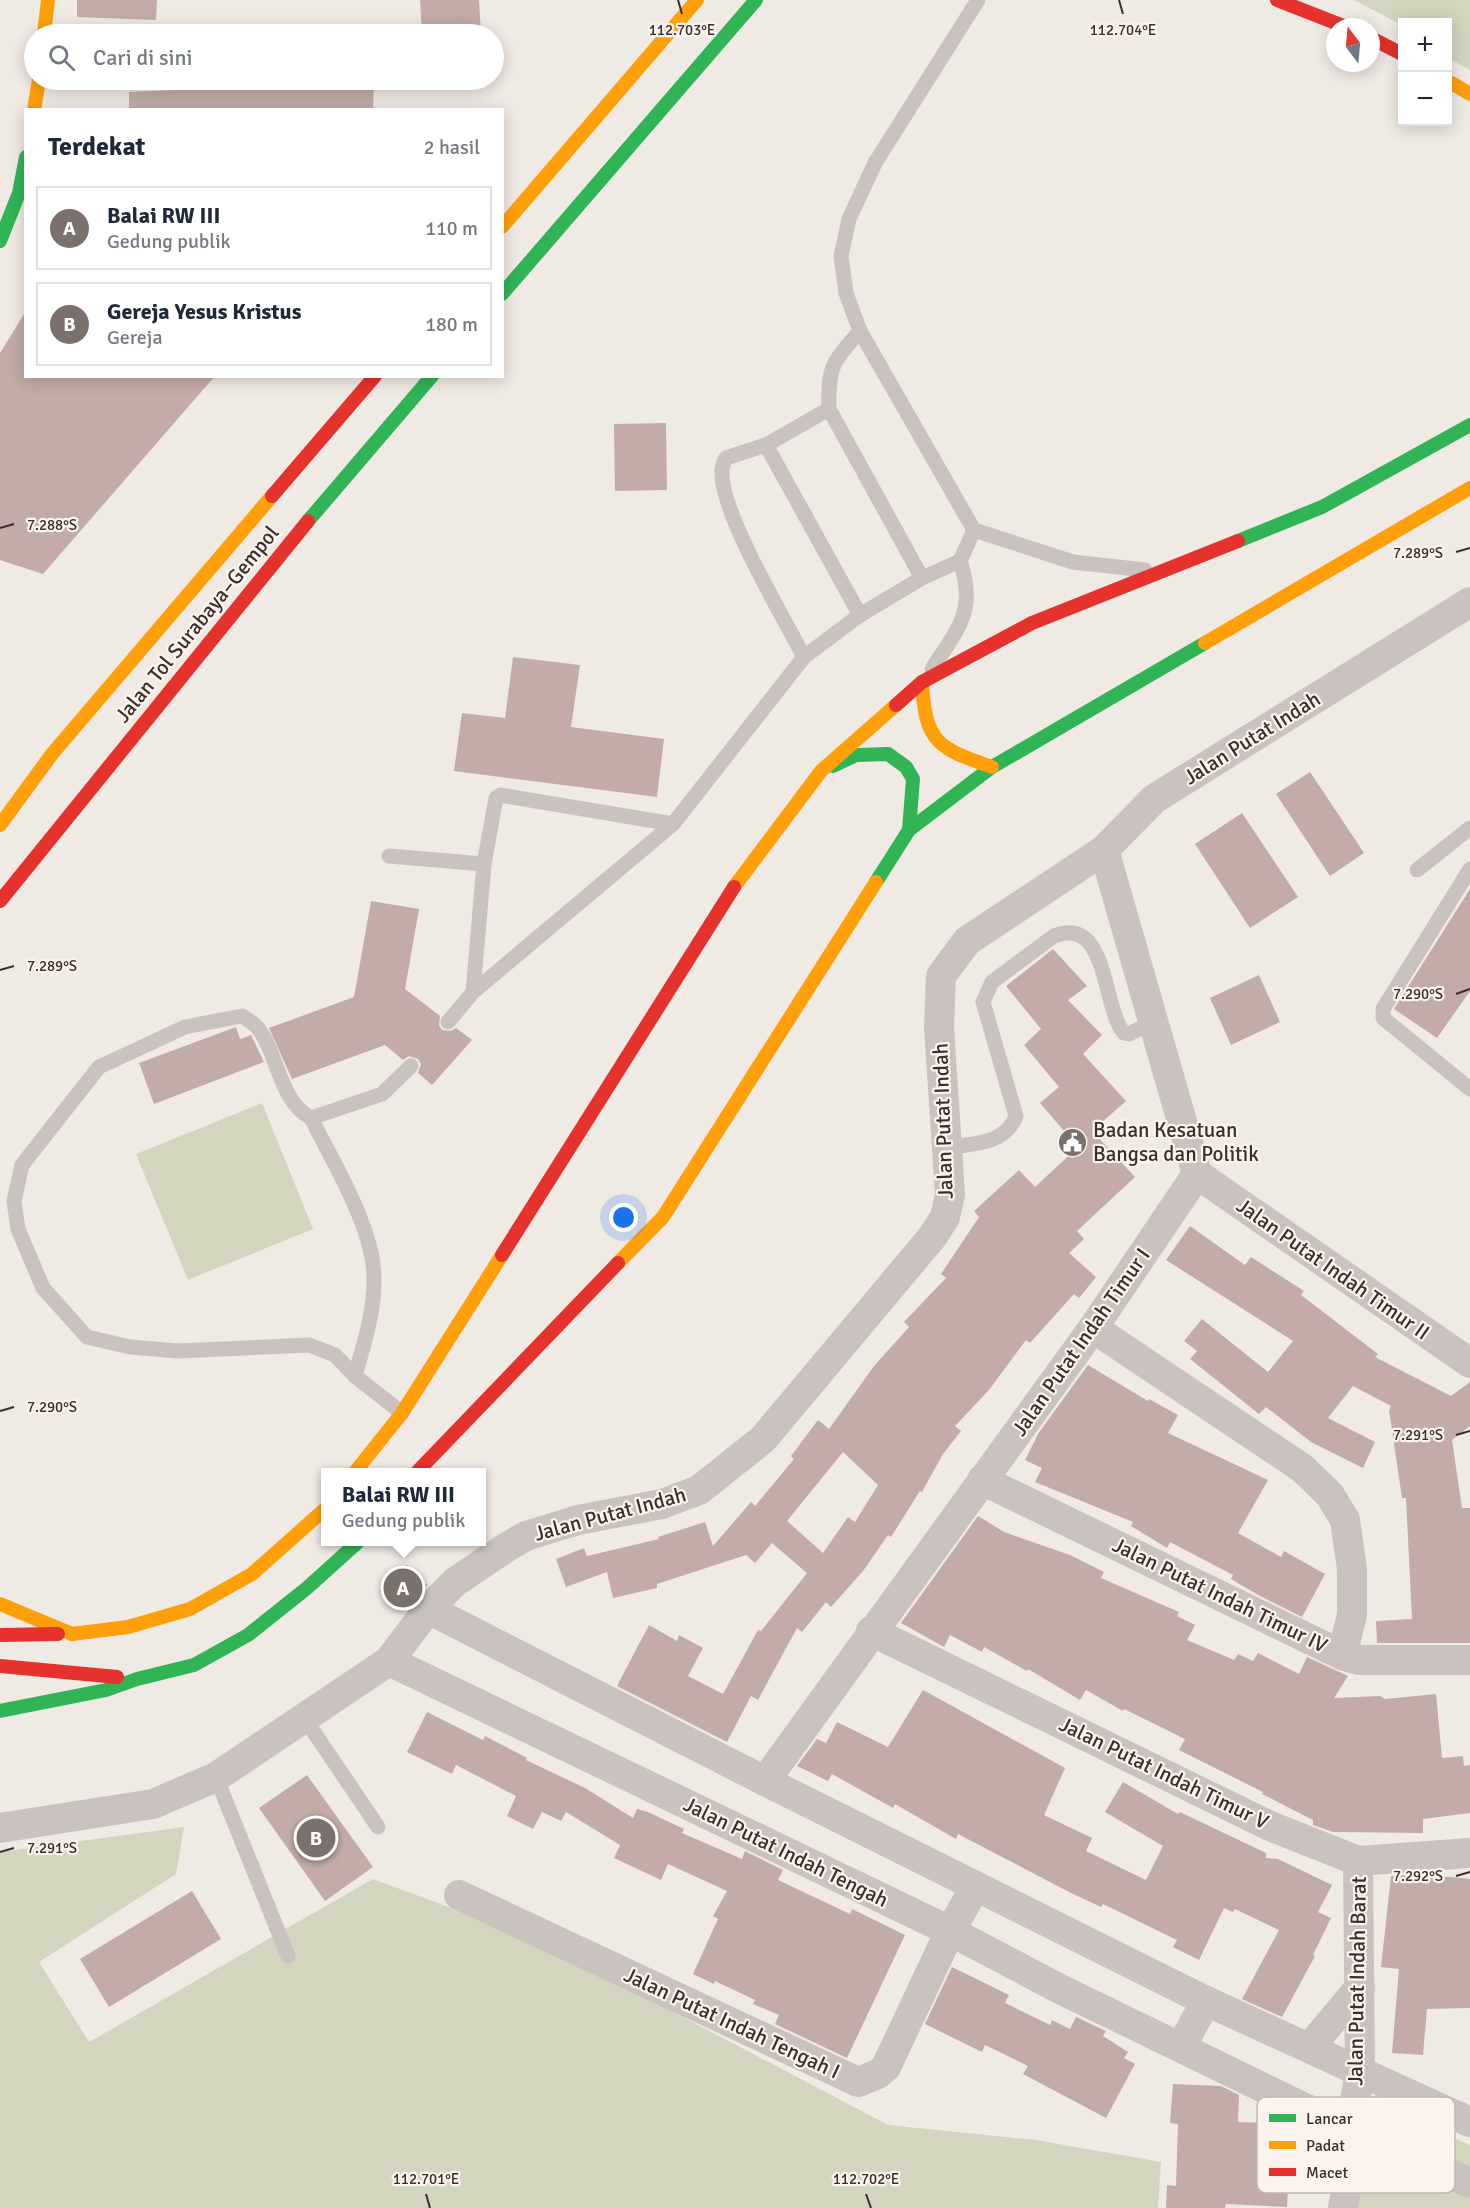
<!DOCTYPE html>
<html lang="id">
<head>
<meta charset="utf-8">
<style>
	body { margin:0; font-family:Signika,sans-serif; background:#f6f6f7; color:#1f2937 }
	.controls { position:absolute; right:18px; top:18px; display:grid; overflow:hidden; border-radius:0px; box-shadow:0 3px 15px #0003 }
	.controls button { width:54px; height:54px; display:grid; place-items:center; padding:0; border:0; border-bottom:2px solid #e0e1e3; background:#fff; color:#1f2937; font:30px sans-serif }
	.compass { position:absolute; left:1326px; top:18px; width:54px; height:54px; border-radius:50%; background:#fff; box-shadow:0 3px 15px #0003; rotate:344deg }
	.you { position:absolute; left:624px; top:1218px; width:21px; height:21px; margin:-15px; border:4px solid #fff; border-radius:50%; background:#1a73e8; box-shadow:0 0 0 9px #1a73e833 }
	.badge { display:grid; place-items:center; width:39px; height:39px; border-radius:50%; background:#7a706c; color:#fff; font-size:20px; font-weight:700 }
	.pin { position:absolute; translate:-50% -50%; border:3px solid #fff; box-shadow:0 2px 6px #0006 }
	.popup { position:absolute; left:321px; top:1468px; width:165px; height:78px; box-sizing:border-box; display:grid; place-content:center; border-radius:0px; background:#fff; filter:drop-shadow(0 2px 4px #0005); font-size:20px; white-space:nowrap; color:#747a83 }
	.popup b { font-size:22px; color:#1f2937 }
	.popup::after { content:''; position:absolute; left:50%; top:100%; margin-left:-12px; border:12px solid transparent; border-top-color:#fff }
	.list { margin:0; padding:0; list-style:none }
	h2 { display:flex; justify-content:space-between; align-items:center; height:78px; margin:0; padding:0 24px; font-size:26px }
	h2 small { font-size:20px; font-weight:400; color:#747a83 }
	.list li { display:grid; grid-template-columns:39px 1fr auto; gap:18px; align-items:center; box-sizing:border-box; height:84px; margin:0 12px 12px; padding:0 12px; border:2px solid #e0e1e3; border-radius:0px }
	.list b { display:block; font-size:22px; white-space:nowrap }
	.list p { margin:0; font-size:20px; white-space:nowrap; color:#747a83 }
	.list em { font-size:20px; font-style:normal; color:#747a83 }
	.icon { flex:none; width:33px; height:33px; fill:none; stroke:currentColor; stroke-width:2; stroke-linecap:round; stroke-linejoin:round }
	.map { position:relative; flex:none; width:1470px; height:2208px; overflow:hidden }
	.search { position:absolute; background:#fff; box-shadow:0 3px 15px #0003; left:24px; top:24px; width:480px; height:66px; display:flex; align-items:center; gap:15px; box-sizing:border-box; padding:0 21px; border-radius:33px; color:#747a83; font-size:22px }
	.panel { position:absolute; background:#fff; box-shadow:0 3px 15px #0003; left:24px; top:108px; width:480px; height:270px; border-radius:0px }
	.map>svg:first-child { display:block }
	.green { fill:#d3d5bf }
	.building { fill:#c3aca7; fill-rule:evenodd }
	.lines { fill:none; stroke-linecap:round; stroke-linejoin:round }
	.lane { stroke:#c9c2be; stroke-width:15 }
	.street { stroke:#c9c2be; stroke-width:30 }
	.fast { stroke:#30b455; stroke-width:14 }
	.slow { stroke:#ff9f0a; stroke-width:14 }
	.jam { stroke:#e5322d; stroke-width:14 }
	.ticks { fill:none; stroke:#3b2e2b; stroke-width:2 }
	.labels { text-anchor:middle; stroke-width:4.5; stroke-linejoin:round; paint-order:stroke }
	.street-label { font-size:21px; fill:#3b2e2b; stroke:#fbf3ee }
	.poi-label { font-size:21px; fill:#3b2e2b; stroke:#fbf3ee; text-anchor:start }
	.key { fill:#fbf3ee; stroke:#c1b8b4; stroke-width:1.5 }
	.key-label { font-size:16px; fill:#3b2e2b }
	.ticks-label { font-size:15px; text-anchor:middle; fill:#3b2e2b; stroke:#fbf3ee; stroke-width:4.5; stroke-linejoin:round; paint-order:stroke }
</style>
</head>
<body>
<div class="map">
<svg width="1470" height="2208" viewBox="0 0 1470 2208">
	<rect width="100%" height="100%" fill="#f0eae5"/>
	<g class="green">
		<path d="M1354,0h116v70l-22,-12v-36h-46v3z"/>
		<path d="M262,1103l51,126 -125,51 -52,-126z"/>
		<path d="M184,1827l-8,47 -137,88 50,80 284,-163 162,60 353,186 148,15 125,22 -3,46h-1158v-356z"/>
		<path d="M1358,2098l112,47v63h-137z"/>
	</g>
	<g class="building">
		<path d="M77,0h80l-1,20 -79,-3z"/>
		<path d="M420,0h59l2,34h-59z"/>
		<path d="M220,80h154l-1,30h-244v-18l90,-4z"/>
		<path d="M26,311v65h189l-172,198 -43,-14v-207z"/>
		<path d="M666,423l1,67 -52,1 -1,-67z"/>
		<path d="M513,657l67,8 -9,62 93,12 -7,58 -203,-26 8,-58 43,5z"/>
		<path d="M1310,772l54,81 -34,23 -54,-82z"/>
		<path d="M1242,813l56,84 -48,31 -55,-84z"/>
		<path d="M1470,889v102l-33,47 -43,-29z"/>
		<path d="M371,901l48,8 -14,80 35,27 -1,9 3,5 9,1 5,-3 16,12 -40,45 -14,-12 3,-9 -3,-5 -9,-3 -6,4 -18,-15 -93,34 -23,-51 85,-31z"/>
		<path d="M1053,949l34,37 -19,14 34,35 -19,19 43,47 -34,30 43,46 -58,54 7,8 -15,14 27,24 -17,21 -5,-4 -44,49 -4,-3 -37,50 -34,36 6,5 -18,23 -21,38 -2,-1 -29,46 -3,-2 -25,36 -32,36 -5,-5 -24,30 -5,-4 -39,72 -7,-4 -24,46 -110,-56 32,-61 28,16 2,-6 24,13 -15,28 35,18 35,-64 3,1 46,-58 -35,-30 -17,20 -9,-8 -89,29v4l-44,10 -6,-26 -41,15 -10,-28 28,-11 3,8 72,-17 -1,-2 47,-15 8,24 38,-44 4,4 39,-47 -3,-3 27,-36 11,9 45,-63 35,-39 -5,-5 42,-44 -5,-4 38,-57 -5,-6 45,-41 16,17 43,-40 -38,-44 19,-16 -35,-42 17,-16 -35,-43zM843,1452l35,33 -23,37 -7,-5 -25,36 -36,-32z"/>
		<path d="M1259,975l21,47 -49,23 -21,-47z"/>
		<path d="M236,1027l4,12 11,-4 13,27 -110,42 -15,-41z"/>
		<path d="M1190,1226l55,39 6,-8 53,34 -3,4 77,59 -3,3 76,39 19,-14v44l-18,14 10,68h8v135h-93l-1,-22 36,-2 -6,-121h-4l-13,-88 2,-4 -38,-20 -25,32 47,24 -12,26 -52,-26 -45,-35 -7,7 -69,-55 7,-8 -13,-10 18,-22 66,53 25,-31 -127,-81z"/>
		<path d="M1088,1365l60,36 1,-2 29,16 -10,18 100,47 -30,53 43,24 3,-6 41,23 -23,43 -42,-21 -29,-17 2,-4 -63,-33 -3,6 -36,-22 2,-4 -98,-40 7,-14 -17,-8 13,-26z"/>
		<path d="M978,1516l26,16 66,23 34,17 -3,6 78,34 -2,4 18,9 -8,15 47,20 4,-6 15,7 5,-8 41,21 8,-17 41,19 -14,22 46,-2 5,3 51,-5 6,64 21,-2 1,10 6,-1v48l-47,6v14l-90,-1 -20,-7v-5l-51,-26 1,-2 -84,-42 6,-11 -61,-30 -1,2 -37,-21 -6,10 -52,-31 -1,2 -43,-24 -2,5 -32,-17 -6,12 -43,-24z"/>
		<path d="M407,1565l20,20 -28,26 -19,-20z"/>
		<path d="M923,1690l142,78 -21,47 48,23 -6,13 60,29 17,-34 -58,-34 18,-30 55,32 2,-2 86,41v5l12,1 54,26 -14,27 13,6 -18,37 2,1 -33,61 -40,-18 37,-69 -44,-21 -2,3 -9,-4 -25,52 -26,-13 4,-7 -74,-36 -2,3 -30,-14 -113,-59 -2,5 -61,-35 -2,4 -61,-34 -4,7 -31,-15 20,-27 9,4 11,-21 51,25z"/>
		<path d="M427,1712l56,28 2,-4 42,22 -1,2 59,28 48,30 4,-9 11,3 36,17 -2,4 60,26 3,-8 38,19 -5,10 72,34 2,-5 53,26 -58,123 -72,-34 4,-9 -26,-11 2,-4 -40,-19 -1,3 -21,-10 25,-55 -5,-3 14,-25 -59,-27 -7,16 -47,-22 6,-13 -54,-33 -5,9 -19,-9 -9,17 -26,-13 9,-20 -60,-31 -4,9 -45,-22z"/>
		<path d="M307,1775l66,92 -48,34 -66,-93z"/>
		<path d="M1422,1874l48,5v129l-43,1 -4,46 -31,-2 7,-84 -18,-2 10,-91z"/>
		<path d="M192,1891l29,48 -112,68 -29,-48z"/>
		<path d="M952,1967l57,28 -4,8 45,22 2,-5 18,9 6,-12 30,14 -3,5 25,16 -4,6 11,6 -29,54 -83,-44 5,-8 -43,-21 -3,7 -57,-28z"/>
		<path d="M1173,2084l48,2 18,9 -1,27 53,2 -4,83 -61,-3 -1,4h-59l1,-23 9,1 2,-62 -8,-1z"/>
	</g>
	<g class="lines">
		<g class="lane">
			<path d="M978,0l-103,163 -26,56 -8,37 5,37 14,38 114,199 99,32 72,8"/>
			<path d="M860,331c-28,32 -32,35 -31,78l93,169"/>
			<path d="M766,445l94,170 62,-37 38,-17"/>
			<path d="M804,657l56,-42"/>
			<path d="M932,669c26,-41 45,-58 28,-108l14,-31"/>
			<path d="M389,856l95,8 -11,128 200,-168 131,-167c-20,-39 -85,-147 -82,-186 0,-4 2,-9 4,-13l40,-13 63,-36"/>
			<path d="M484,864l12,-66 4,-3 173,29"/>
			<path d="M1470,869l-87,140v9l87,71"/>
			<path d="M1417,870l53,-42"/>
			<path d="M448,1022l25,-30"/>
			<path d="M311,1118c22,44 62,109 63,158 1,35 -10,67 -19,100"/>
			<path d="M947,1148c27,-5 58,-3 69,-32l-33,-114 9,-20 62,-46c55,-21 48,72 70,97l5,1 24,-12"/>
			<path d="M402,1413l-47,-37 -20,-21 -26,-10 -131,6 -48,-4 -43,-10 -44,-49 -25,-59 -4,-28 8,-36 77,-98 86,-40 57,-11c5,3 11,7 15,11 22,27 21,73 54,91l71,-24 29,-28"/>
			<path d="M305,1719l73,108"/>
			<path d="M216,1777l72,179"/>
		</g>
		<g class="street">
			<path d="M1197,1174l273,189"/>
			<path d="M1093,1328l209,140 28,27 15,25 7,49v46l-10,40"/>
			<path d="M982,1480l360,175 17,5h111"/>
			<path d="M428,1609l337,172 441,220 264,121"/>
			<path d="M871,1631l399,195 88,35 112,-8"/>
			<path d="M389,1661l561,270 108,57 292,142 120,53"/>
			<path d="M765,1781l328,-453 104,-154 -93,-324"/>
			<path d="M0,1828l153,-24 63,-27 173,-116 39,-52 27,-27 52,-35 19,-11 52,-16 84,-16 37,-14 64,-51 170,-203 12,-19 5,-22 -11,-168 2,-51 26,-35 137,-91 50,-51 316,-197"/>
			<path d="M459,1895l399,187 20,-8 8,-7 64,-136 26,-45"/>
			<path d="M1181,2047l25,-46"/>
			<path d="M1310,2047l50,-60"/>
			<path d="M1343,2208l6,-35 1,-43 10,-59 -2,-210"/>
		</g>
		<g class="fast">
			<path d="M0,241l19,-48 7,-36"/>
			<path d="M502,294l254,-294"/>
			<path d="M308,521l124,-145"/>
			<path d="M1238,541l84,-34 148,-82"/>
			<path d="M833,766l23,-11 32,-1 18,13 7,12 -4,51"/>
			<path d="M876,882l33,-52 83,-63 213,-124"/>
			<path d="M0,1711l106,-21 31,-11 57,-14 54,-30 59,-47 51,-46"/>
		</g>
		<g class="slow">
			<path d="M44,34l4,-34"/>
			<path d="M1448,81l22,13"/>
			<path d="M34,110l5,-30"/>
			<path d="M502,227l195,-227"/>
			<path d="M1205,643l265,-155"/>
			<path d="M922,682c3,61 16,66 70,85"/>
			<path d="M0,825l52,-71 220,-258"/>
			<path d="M734,887l87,-116 75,-66"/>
			<path d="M618,1263l45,-46 213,-335"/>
			<path d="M355,1472l47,-59 100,-158"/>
			<path d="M0,1604l72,30 56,-7 62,-18 62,-35 73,-65"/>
		</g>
		<g class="jam">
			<path d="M1277,0l69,27"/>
			<path d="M1371,38l31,16"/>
			<path d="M272,496l103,-120"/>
			<path d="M896,705l26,-23 110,-59 206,-82"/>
			<path d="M0,901l308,-380"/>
			<path d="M502,1255l232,-368"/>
			<path d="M417,1472l201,-209"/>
			<path d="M0,1635l58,-1"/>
			<path d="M0,1666l117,11"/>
		</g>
	</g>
	<path class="ticks" d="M678,0l4,14M1119,0l4,14M0,528l14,-4M1456,552l14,-4M0,970l14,-4M1456,994l14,-5M0,1411l14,-4M1456,1435l14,-4M0,1852l14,-4M1456,1876l14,-4M426,2194l4,14M866,2194l5,14"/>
	<defs>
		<symbol id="civic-disc" viewBox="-11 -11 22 22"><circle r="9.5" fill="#7a706c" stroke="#fbf3ee"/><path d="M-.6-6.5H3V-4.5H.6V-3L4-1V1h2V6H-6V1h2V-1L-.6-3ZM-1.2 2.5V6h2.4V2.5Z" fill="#fff"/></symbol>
	</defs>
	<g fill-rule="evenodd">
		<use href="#civic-disc" x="1056" y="1126" width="33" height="33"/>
	</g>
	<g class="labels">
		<g class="street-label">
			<text transform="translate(197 624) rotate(-51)" y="7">Jalan Tol Surabaya–Gempol</text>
			<text transform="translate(1252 738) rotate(-32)" y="7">Jalan Putat Indah</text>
			<text transform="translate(943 1121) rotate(-92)" y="7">Jalan Putat Indah</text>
			<text transform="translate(1333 1269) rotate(35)" y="7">Jalan Putat Indah Timur II</text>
			<text transform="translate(1081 1342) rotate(-55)" y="7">Jalan Putat Indah Timur I</text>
			<text transform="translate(610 1514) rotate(-15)" y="7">Jalan Putat Indah</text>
			<text transform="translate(1220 1595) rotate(26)" y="7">Jalan Putat Indah Timur IV</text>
			<text transform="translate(1164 1773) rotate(26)" y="7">Jalan Putat Indah Timur V</text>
			<text transform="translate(786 1852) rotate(26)" y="7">Jalan Putat Indah Tengah</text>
			<text transform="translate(1357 1981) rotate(-89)" y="7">Jalan Putat Indah Barat</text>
			<text transform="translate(732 2023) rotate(25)" y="7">Jalan Putat Indah Tengah I</text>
		</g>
		<g class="poi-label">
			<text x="1093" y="1137">Badan Kesatuan<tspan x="1093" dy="24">Bangsa dan Politik</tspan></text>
		</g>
	</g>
	<rect x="1257" y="2097" width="198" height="96" rx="9" class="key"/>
	<rect x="1269" y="2114" width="27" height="8" fill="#30b455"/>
	<rect x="1269" y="2141" width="27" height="8" fill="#ff9f0a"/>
	<rect x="1269" y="2168" width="27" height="8" fill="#e5322d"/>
	<g class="key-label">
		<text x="1306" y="2124">Lancar</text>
		<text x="1306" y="2151">Padat</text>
		<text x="1306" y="2178">Macet</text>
	</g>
	<g class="ticks-label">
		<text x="682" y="35">112.703°E</text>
		<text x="1123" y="35">112.704°E</text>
		<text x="52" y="530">7.288°S</text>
		<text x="1418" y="558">7.289°S</text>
		<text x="52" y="971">7.289°S</text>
		<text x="1418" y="999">7.290°S</text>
		<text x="52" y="1412">7.290°S</text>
		<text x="1418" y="1440">7.291°S</text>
		<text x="52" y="1853">7.291°S</text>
		<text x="1418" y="1881">7.292°S</text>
		<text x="426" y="2184">112.701°E</text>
		<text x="866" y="2184">112.702°E</text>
	</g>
</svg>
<div class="controls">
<button>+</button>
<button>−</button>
</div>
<svg class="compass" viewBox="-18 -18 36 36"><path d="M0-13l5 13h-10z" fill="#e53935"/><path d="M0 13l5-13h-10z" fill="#747a83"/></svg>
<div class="you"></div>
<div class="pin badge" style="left:403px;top:1588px">A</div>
<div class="popup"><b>Balai RW III</b>Gedung publik</div>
<div class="pin badge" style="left:316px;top:1838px">B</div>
<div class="search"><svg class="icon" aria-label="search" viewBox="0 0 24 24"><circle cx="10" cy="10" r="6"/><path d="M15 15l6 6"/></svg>Cari di sini</div>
<section class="panel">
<h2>Terdekat<small>2 hasil</small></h2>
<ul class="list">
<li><span class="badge">A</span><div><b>Balai RW III</b><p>Gedung publik</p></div><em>110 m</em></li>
<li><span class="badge">B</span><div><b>Gereja Yesus Kristus</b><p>Gereja</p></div><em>180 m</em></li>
</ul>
</section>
</div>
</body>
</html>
